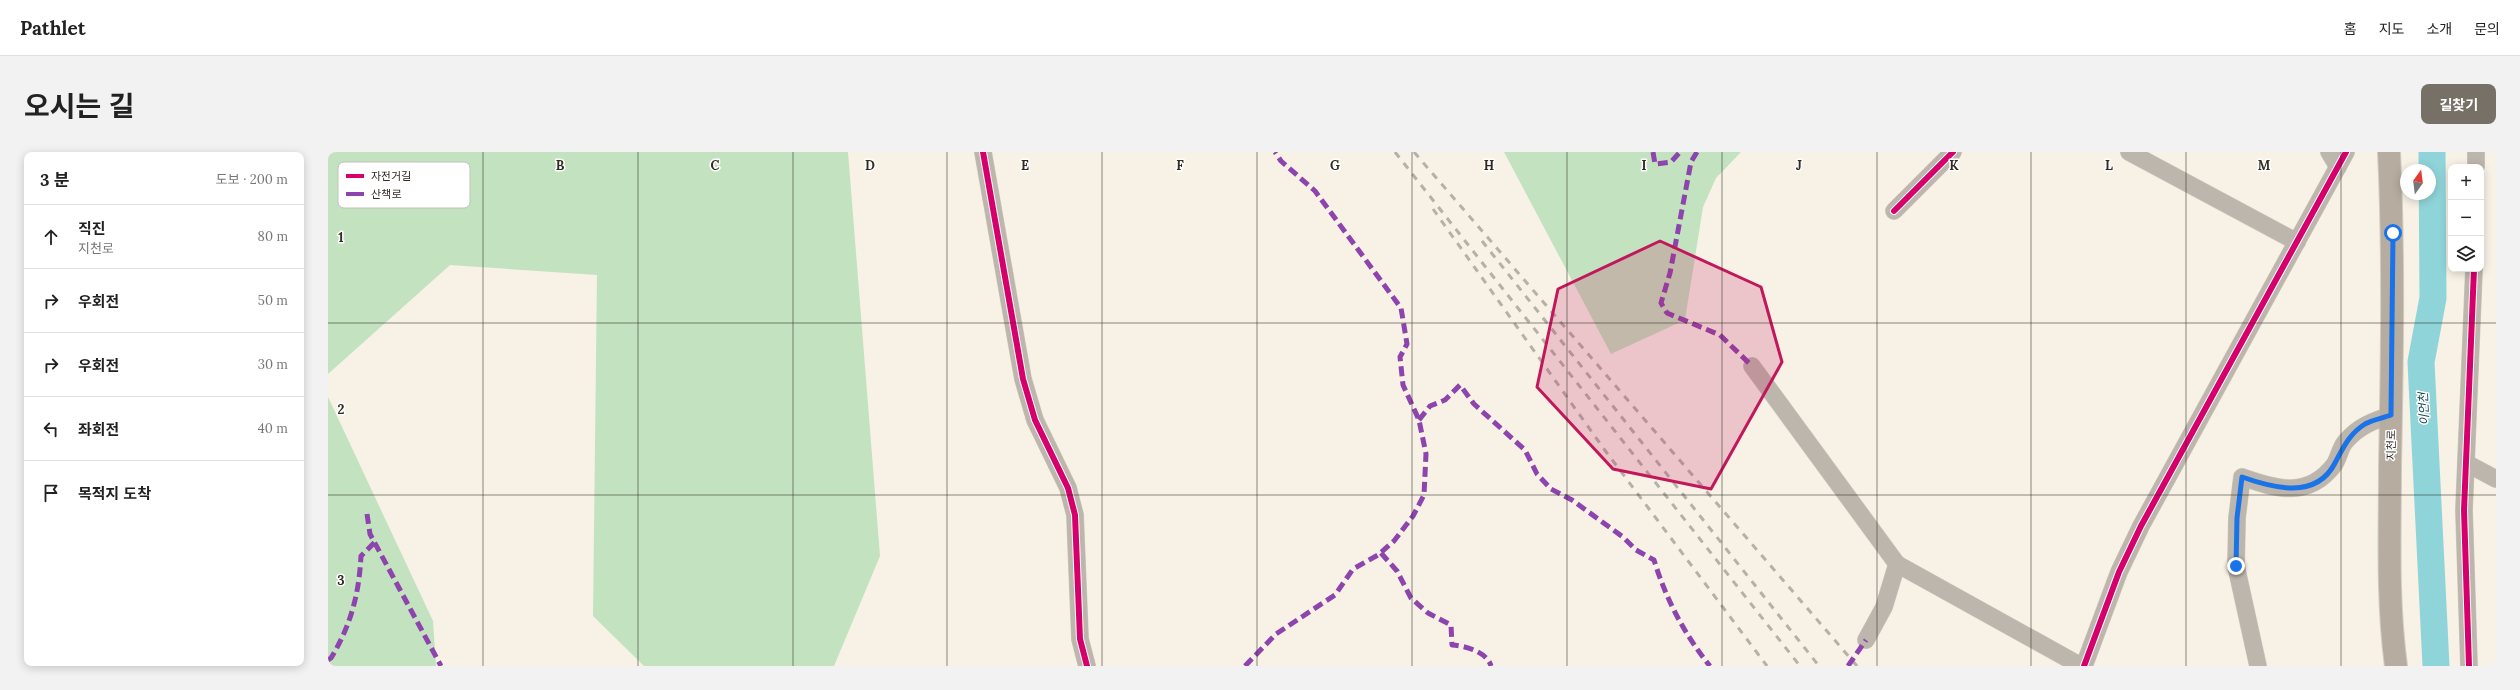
<!DOCTYPE html>
<html lang="ko">
<head>
<meta charset="utf-8">
<style>
	body { margin:0; font-family:Lora,"Noto Sans KR",serif; background:#f2f2f2; color:#222 }
	.controls { position:absolute; right:12px; top:12px; display:grid; overflow:hidden; border-radius:8px; box-shadow:0 2px 10px #0003 }
	.controls button { width:36px; height:36px; display:grid; place-items:center; padding:0; border:0; border-bottom:1px solid #e0e0e0; background:#fff; color:#222; font:20px sans-serif }
	.compass { position:absolute; left:2072px; top:12px; width:36px; height:36px; border-radius:50%; background:#fff; box-shadow:0 2px 10px #0003; rotate:14deg }
	.stop { position:absolute; width:12px; height:12px; margin:-9px; border:3px solid #1a73e8; border-radius:50%; background:#fff }
	.stop.end { background:#1a73e8; border-color:#fff; box-shadow:0 1px 4px #0008 }
	.list { margin:0; padding:0; list-style:none }
	h2 { display:flex; justify-content:space-between; align-items:center; height:52px; margin:0; padding:0 16px; font-size:17px }
	h2 small { font-size:13px; font-weight:400; color:#767676 }
	.list li { display:grid; grid-template-columns:26px 1fr auto; gap:12px; align-items:center; box-sizing:border-box; height:64px; padding:0 16px; border-top:1px solid #e0e0e0 }
	.list b { display:block; font-size:15px; white-space:nowrap }
	.list p { margin:0; font-size:13px; white-space:nowrap; color:#767676 }
	.list em { font-size:13px; font-style:normal; color:#767676 }
	.icon { flex:none; width:22px; height:22px; fill:none; stroke:currentColor; stroke-width:2; stroke-linecap:round; stroke-linejoin:round }
	.map { position:relative; flex:none; width:2168px; height:514px; overflow:hidden; border-radius:8px }
	header { display:flex; align-items:center; gap:24px; box-sizing:border-box; height:56px; padding:0 20px; background:#fff; border-bottom:1px solid #e0e0e0 }
	header strong { font-size:19px }
	nav { display:flex; gap:22px; margin-inline-start:auto; font-size:14px }
	.intro { display:flex; align-items:center; justify-content:space-between; box-sizing:border-box; height:96px; padding:0 24px }
	h1 { margin:0; font-size:28px }
	.button { padding:10px 18px; border-radius:8px; background:#767067; color:#fff; font-size:14px; font-weight:700 }
	main { display:flex; gap:24px; padding:0 24px }
	aside { flex:1; background:#fff; border-radius:8px; box-shadow:0 2px 10px #0003 }
	.map>svg:first-child { display:block }
	.forest { fill:#c3e2c0 }
	.lines { fill:none; stroke-linecap:round; stroke-linejoin:round }
	.river { stroke:#8fd4d9; stroke-width:27 }
	.minor-casing { stroke:#d2cdc4; stroke-width:18 }
	.major-casing { stroke:#d2cdc4; stroke-width:24 }
	.minor { stroke:#bdb6ac; stroke-width:17 }
	.major { stroke:#b6ada0; stroke-width:22 }
	.rail { stroke:#b6b0a9; stroke-width:3; stroke-dasharray:7 7; stroke-linecap:butt }
	.quiet { stroke:#8e44ad; stroke-width:5; stroke-dasharray:10 5; stroke-linecap:butt }
	.cycleway-casing { stroke:#fff; stroke-width:8 }
	.cycleway { stroke:#d6006c; stroke-width:6 }
	.route { stroke:#1a73e8; stroke-width:5 }
	.marked { fill:#c2185b; fill-opacity:0.2; stroke:#c2185b; stroke-width:3; stroke-linejoin:round }
	.grid { fill:none; stroke:#312b22; stroke-width:1; stroke-opacity:0.55 }
	.labels { text-anchor:middle; stroke-width:3; stroke-linejoin:round; paint-order:stroke }
	.street-label { font-size:11px; fill:#312b22; stroke:#fff }
	.water-label { font-size:12px; font-style:italic; fill:#154349; stroke:#fff }
	.key { fill:#fff; stroke:#c1bfbd; stroke-width:1 }
	.key-label { font-size:11px; fill:#312b22 }
	.grid-label { font-size:13px; text-anchor:middle; font-weight:bold; fill:#312b22; stroke:#fff; stroke-width:3; stroke-linejoin:round; paint-order:stroke }
</style>
</head>
<body>
<header>
<strong>Pathlet</strong>
<nav><a>홈</a><a>지도</a><a>소개</a><a>문의</a></nav>
</header>
<div class="intro"><h1>오시는 길</h1><a class="button">길찾기</a></div>
<main>
<aside>
<h2>3 분<small>도보 · 200 m</small></h2>
<ul class="list">
<li><svg class="icon" aria-label="ahead" viewBox="0 0 24 24"><path d="M12 20V5M6 11l6-6 6 6"/></svg><div><b>직진</b><p>지천로</p></div><em>80 m</em></li>
<li><svg class="icon" aria-label="right" viewBox="0 0 24 24"><path d="M7 20v-9h11M14 6l5 5-5 5"/></svg><div><b>우회전</b></div><em>50 m</em></li>
<li><svg class="icon" aria-label="right" viewBox="0 0 24 24"><path d="M7 20v-9h11M14 6l5 5-5 5"/></svg><div><b>우회전</b></div><em>30 m</em></li>
<li><svg class="icon" aria-label="left" viewBox="0 0 24 24"><path d="M17 20v-9H6M10 6l-5 5 5 5"/></svg><div><b>좌회전</b></div><em>40 m</em></li>
<li><svg class="icon" aria-label="arrive" viewBox="0 0 24 24"><path d="M6 21V4h12l-3 4 3 4H6"/></svg><div><b>목적지 도착</b></div></li>
</ul>
</aside>
<div class="map">
<svg width="2168" height="514" viewBox="0 0 2168 514">
	<rect width="100%" height="100%" fill="#f7f1e6"/>
	<g class="forest">
		<path d="M0,0h520l32,404 -46,110h-190l-51,-50 4,-341 -147,-10 -122,109z"/>
		<path d="M1176,0h237l-25,26 -13,29 -18,113 -74,34z"/>
		<path d="M0,245l105,224 3,45h-108z"/>
	</g>
	<g class="lines">
		<path class="river" d="M2104,0l1,146 -12,64 15,304"/>
		<defs>
			<g id="minor">
				<path d="M655,0l40,227 12,41 33,68 7,27 5,124 7,27"/>
				<path d="M1801,0l168,90"/>
				<path d="M2001,0l9,15"/>
				<path d="M2148,15v-15"/>
				<path d="M1566,59l59,-59"/>
				<path d="M1424,214l145,198 184,102"/>
				<path d="M2138,311l30,16"/>
				<path d="M1538,488l18,-33 13,-43"/>
				<path d="M1756,514l35,-94 22,-46 205,-374"/>
				<path d="M1930,514l-22,-100 1,-48 5,-41c34,12 66,22 92,-12 5,-7 6,-18 12,-24 13,-15 27,-20 45,-26"/>
				<path d="M2141,514l-5,-156 10,-241"/>
			</g>
			<path id="major" d="M2061,0c5,105 3,210 1,315 0,66 -3,133 6,199"/>
		</defs>
		<use href="#minor" class="minor-casing"/>
		<use href="#major" class="major-casing"/>
		<use href="#minor" class="minor"/>
		<use href="#major" class="major"/>
		<g class="rail">
			<path d="M1067,0l405,514"/>
			<path d="M1086,0l443,514"/>
			<path d="M1105,57l171,240 163,217"/>
			<path d="M1154,89l337,425"/>
		</g>
		<g class="quiet">
			<path d="M1325,0l2,12 16,-2 9,-10"/>
			<path d="M1369,0l-6,10 -21,111 -9,30 6,10 53,22 32,31"/>
			<path d="M1091,268l11,-14 15,-6 15,-15 14,19 51,46 12,24 14,15 21,11 51,37 13,13 18,10c12,39 30,74 56,106"/>
			<path d="M39,362l3,20 71,132"/>
			<path d="M1053,401l16,18 14,27 17,15 23,12 1,20c14,1 35,7 39,21"/>
			<path d="M0,508l3,-2c20,-33 28,-64 30,-102l14,-14"/>
			<path d="M917,514l31,-32 59,-39 18,-26 25,-14 16,-14 19,-25 11,-21 2,-41 -7,-34 -16,-35 -3,-28 7,-13 -6,-36 -86,-117 -34,-30 -6,-9"/>
			<path d="M1520,514l18,-26"/>
		</g>
		<defs>
			<g id="cycleway">
				<path d="M655,0l40,227 12,41 33,68 7,27 5,124 7,27"/>
				<path d="M1566,59l59,-59"/>
				<path d="M1756,514l35,-94 22,-46 205,-374"/>
				<path d="M2141,514l-5,-156 10,-241"/>
			</g>
		</defs>
		<use href="#cycleway" class="cycleway-casing"/>
		<use href="#cycleway" class="cycleway"/>
	</g>
	<g class="lines">
		<path class="route" d="M1908,414l1,-48 5,-41c31,11 74,23 93,-14 8,-15 14,-29 30,-39 7,-4 18,-6 26,-9l2,-182"/>
	</g>
	<path class="marked" d="M1332,89l101,46 21,75 -71,127 -98,-20 -76,-82 21,-98z"/>
	<path class="grid" d="M155,0v514M310,0v514M465,0v514M619,0v514M774,0v514M929,0v514M1084,0v514M1239,0v514M1394,0v514M1549,0v514M1703,0v514M1858,0v514M2013,0v514M0,171h2168M0,343h2168"/>
	<g class="labels">
		<g class="street-label">
			<text transform="translate(2063 293) rotate(-89)" y="4">지천로</text>
		</g>
		<g class="water-label">
			<text transform="translate(2096 257) rotate(-93)" y="4">이언천</text>
		</g>
	</g>
	<rect x="10" y="10" width="132" height="46" rx="6" class="key"/>
	<rect x="18" y="22" width="18" height="4" fill="#d6006c"/>
	<rect x="18" y="40" width="18" height="4" fill="#8e44ad"/>
	<g class="key-label">
		<text x="43" y="28">자전거길</text>
		<text x="43" y="46">산책로</text>
	</g>
	<g class="grid-label">
		<text x="232" y="18">B</text>
		<text x="387" y="18">C</text>
		<text x="542" y="18">D</text>
		<text x="697" y="18">E</text>
		<text x="852" y="18">F</text>
		<text x="1007" y="18">G</text>
		<text x="1161" y="18">H</text>
		<text x="1316" y="18">I</text>
		<text x="1471" y="18">J</text>
		<text x="1626" y="18">K</text>
		<text x="1781" y="18">L</text>
		<text x="1936" y="18">M</text>
		<text x="13" y="90">1</text>
		<text x="13" y="262">2</text>
		<text x="13" y="433">3</text>
	</g>
</svg>
<div class="controls">
<button>+</button>
<button>−</button>
<button><svg class="icon" aria-label="layers" viewBox="0 0 24 24"><path d="M12 4l9 5-9 5-9-5zM3 14l9 5 9-5"/></svg></button>
</div>
<svg class="compass" viewBox="-18 -18 36 36"><path d="M0-13l5 13h-10z" fill="#e53935"/><path d="M0 13l5-13h-10z" fill="#767676"/></svg>
<div class="stop" style="left:2065px;top:81px"></div>
<div class="stop end" style="left:1908px;top:414px"></div>
</div>
</main>
</body>
</html>
